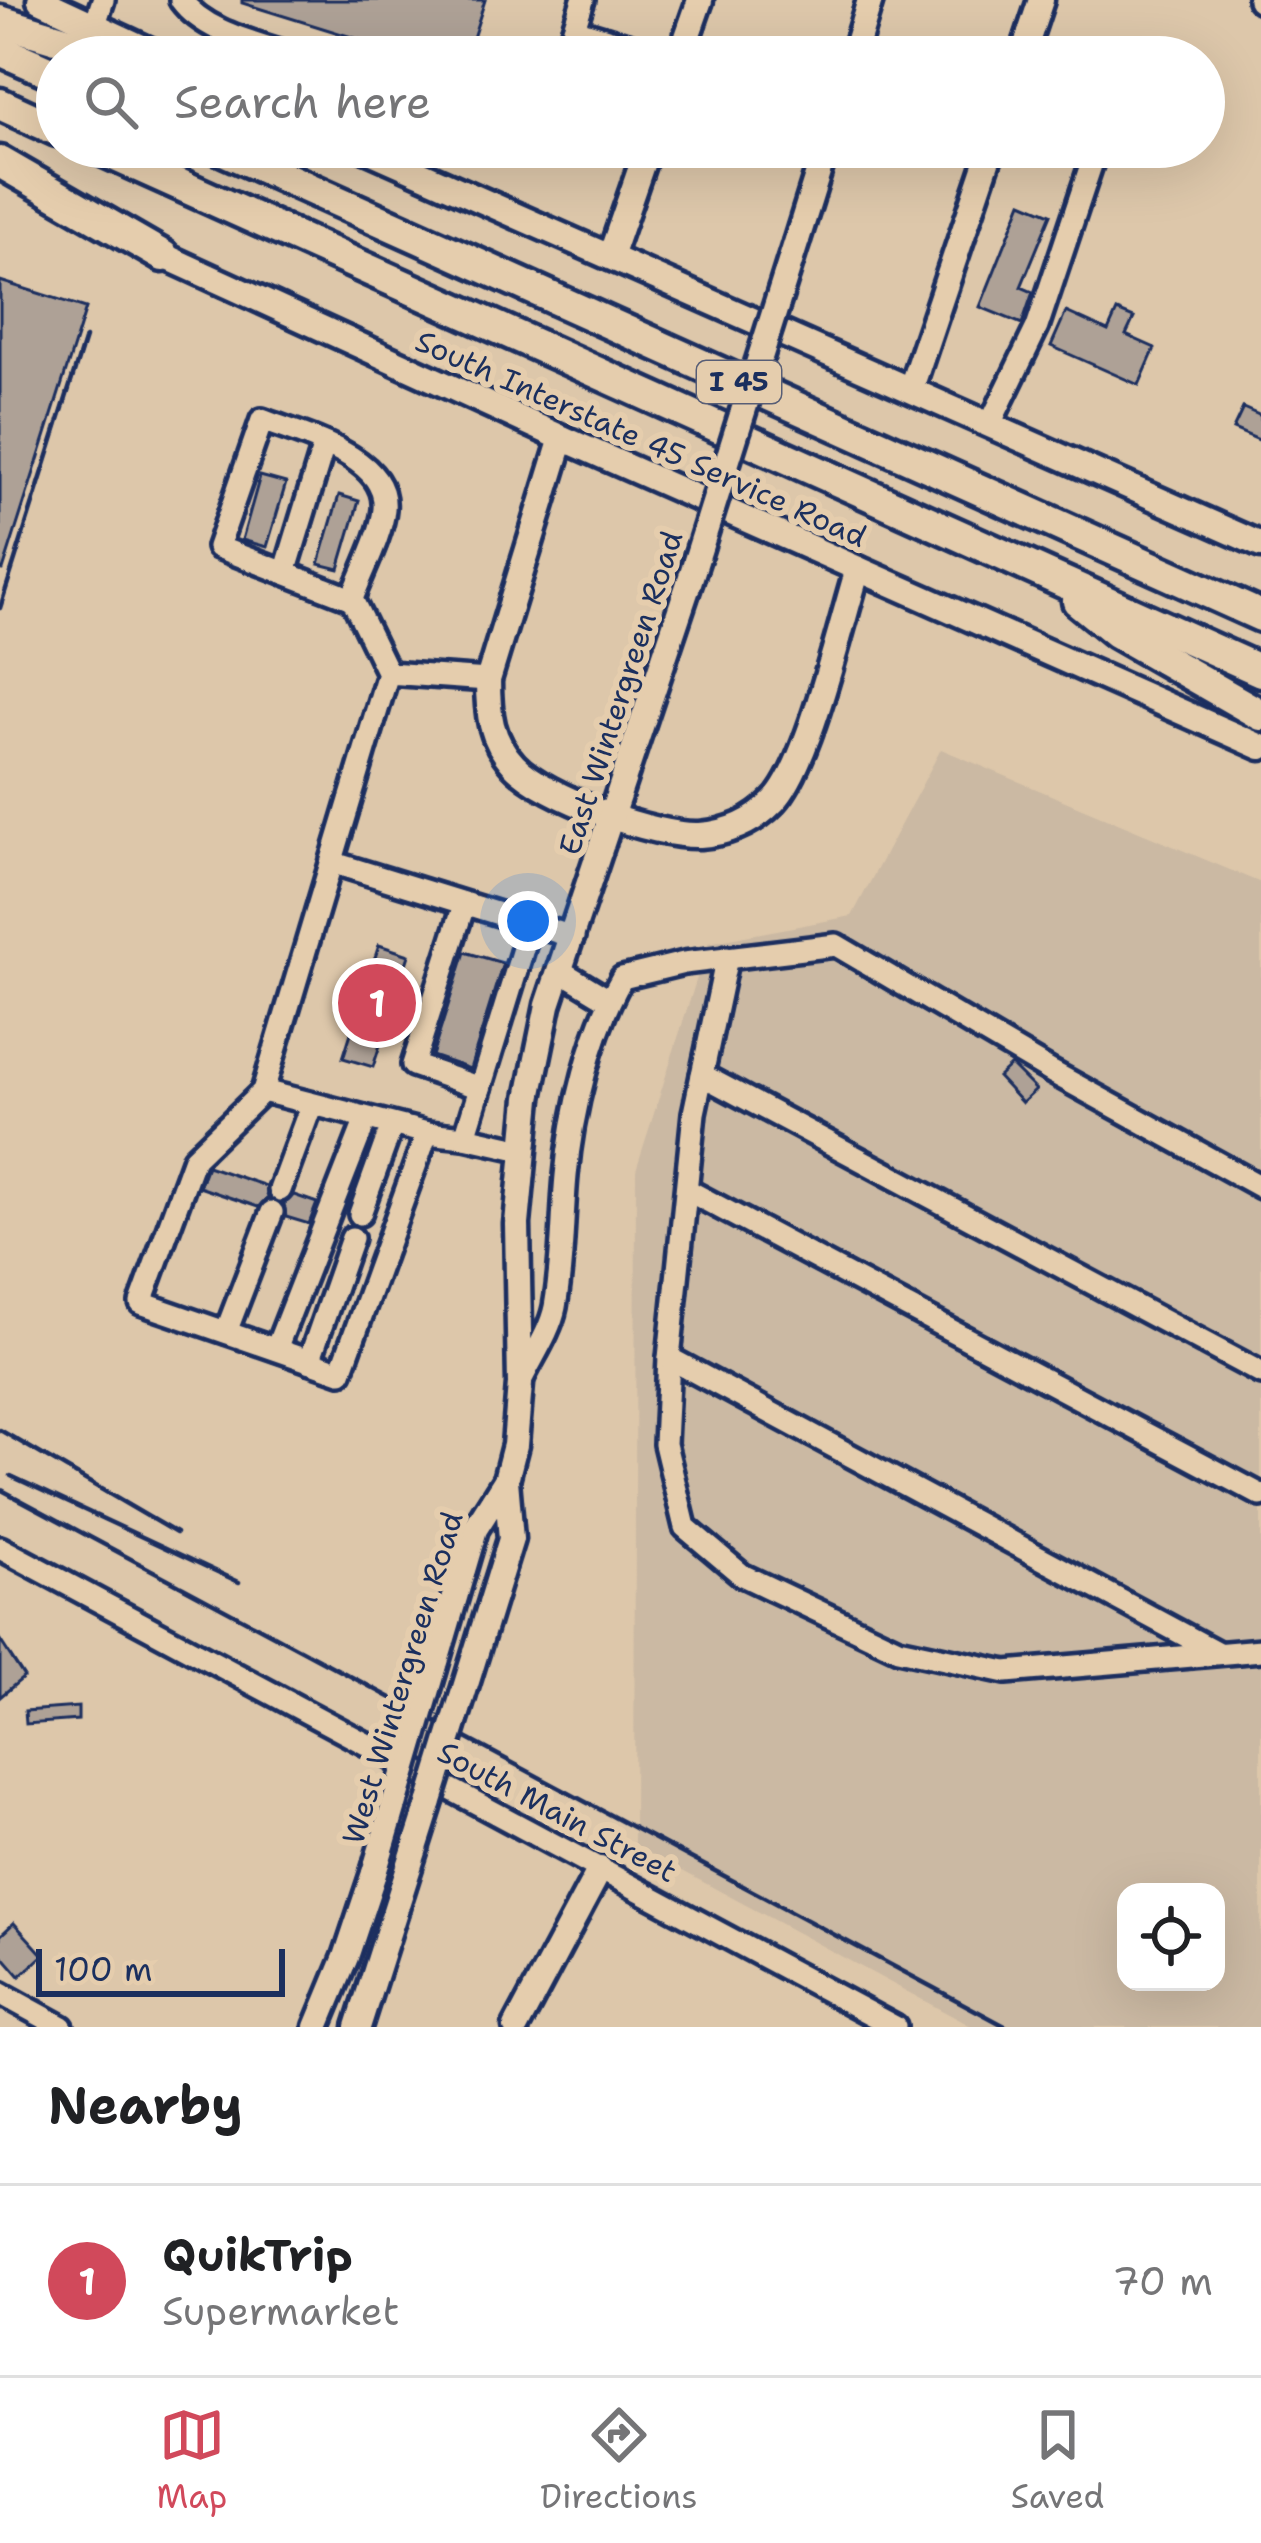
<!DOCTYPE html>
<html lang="en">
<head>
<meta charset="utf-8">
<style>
	body { margin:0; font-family:"Shantell Sans",sans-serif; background:#f6f6f6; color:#202124 }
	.controls { position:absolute; right:36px; bottom:36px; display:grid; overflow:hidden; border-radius:24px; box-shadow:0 12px 48px #0002 }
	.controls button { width:108px; height:108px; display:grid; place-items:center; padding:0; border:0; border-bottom:3px solid #e0e0e0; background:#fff; color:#202124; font:60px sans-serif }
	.scale { position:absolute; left:36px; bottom:30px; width:249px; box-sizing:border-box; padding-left:12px; border:6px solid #1b2f5e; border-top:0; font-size:33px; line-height:42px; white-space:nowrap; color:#1b2f5e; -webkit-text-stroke:9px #e5cdad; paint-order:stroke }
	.you { position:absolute; left:528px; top:921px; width:42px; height:42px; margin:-30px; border:9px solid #fff; border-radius:50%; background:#1a73e8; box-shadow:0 0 0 18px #1a73e833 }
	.badge { display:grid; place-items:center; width:78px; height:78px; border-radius:50%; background:#d1495b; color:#fff; font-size:39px; font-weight:700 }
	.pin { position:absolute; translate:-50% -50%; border:6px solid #fff; box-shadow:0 3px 12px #0006 }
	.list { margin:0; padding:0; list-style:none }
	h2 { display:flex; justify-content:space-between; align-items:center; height:156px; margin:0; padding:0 48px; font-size:51px }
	h2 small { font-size:39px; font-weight:400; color:#757577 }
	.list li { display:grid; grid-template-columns:78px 1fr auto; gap:36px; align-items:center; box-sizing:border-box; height:192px; padding:0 48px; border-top:3px solid #e0e0e0 }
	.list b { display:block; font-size:45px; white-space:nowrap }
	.list p { margin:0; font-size:39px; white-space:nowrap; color:#757577 }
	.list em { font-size:39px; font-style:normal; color:#757577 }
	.icon { flex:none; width:66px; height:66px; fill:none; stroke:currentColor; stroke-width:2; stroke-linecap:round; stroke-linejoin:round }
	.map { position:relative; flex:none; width:1261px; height:2027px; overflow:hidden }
	.search { position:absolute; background:#fff; box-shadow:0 12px 48px #0002; left:36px; right:36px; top:36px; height:132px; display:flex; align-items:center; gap:30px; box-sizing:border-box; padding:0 42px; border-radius:66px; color:#757577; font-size:45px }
	.sheet { height:348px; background:#fff }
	nav { display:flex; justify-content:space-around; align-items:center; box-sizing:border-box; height:168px; border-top:3px solid #e0e0e0; background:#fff; font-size:33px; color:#757577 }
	nav a { display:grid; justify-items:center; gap:6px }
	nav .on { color:#d1495b }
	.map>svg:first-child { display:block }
	.built { fill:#cbb9a3; fill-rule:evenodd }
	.building { fill:#aea196; stroke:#1b2f5e; stroke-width:3 }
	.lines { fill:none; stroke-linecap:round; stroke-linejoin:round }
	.minor-casing { stroke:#1b2f5e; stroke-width:30 }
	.major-casing { stroke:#1b2f5e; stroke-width:33 }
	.highway-casing { stroke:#1b2f5e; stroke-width:39 }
	.minor { stroke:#e5cdad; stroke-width:21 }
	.major { stroke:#e5cdad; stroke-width:24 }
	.highway { stroke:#e5cdad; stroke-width:30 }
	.rail { stroke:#1b2f5e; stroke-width:4.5 }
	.major-bridge-casing { stroke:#1b2f5e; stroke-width:33; stroke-linecap:butt }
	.major-bridge { stroke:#e5cdad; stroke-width:24 }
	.labels { text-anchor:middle; stroke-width:12; stroke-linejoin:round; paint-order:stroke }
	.shield { fill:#e5cdad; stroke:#585e76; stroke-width:3 }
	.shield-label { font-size:27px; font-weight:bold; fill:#1b2f5e }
	.street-label { font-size:30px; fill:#1b2f5e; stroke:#e5cdad }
</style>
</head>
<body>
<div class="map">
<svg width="1261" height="2027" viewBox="0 0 1261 2027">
	<rect width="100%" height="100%" fill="#ddc7aa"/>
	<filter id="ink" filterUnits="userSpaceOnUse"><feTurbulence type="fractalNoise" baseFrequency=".00833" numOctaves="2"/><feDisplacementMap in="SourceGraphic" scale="24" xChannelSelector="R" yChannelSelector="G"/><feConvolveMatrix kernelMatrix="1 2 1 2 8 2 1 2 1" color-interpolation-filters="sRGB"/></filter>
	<g filter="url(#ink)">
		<path class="built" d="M941,749l320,134v1144h-288l-339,-182 2,-675 72,-227 144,-27zM1126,1892h90v90h-90z"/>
		<g class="building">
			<path d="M242,0h243l-18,57h-51l-174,-54z"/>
			<path d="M1022,202l29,12 -30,73 12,5 -11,32 -42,-17z"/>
			<path d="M0,281l86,27 -83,262 -3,-1z"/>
			<path d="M1117,311l17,7 -8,17 29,13 -16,37 -88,-39 15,-34 42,19z"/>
			<path d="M1243,408l18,8v25l-28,-12z"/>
			<path d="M260,476l26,7 -19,64 -25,-7z"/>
			<path d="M339,495l20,6 -20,68 -20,-5z"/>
			<path d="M379,945l30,10 -36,112 -30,-9z"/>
			<path d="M465,952l38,11 -33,106 -38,-13z"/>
			<path d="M1011,1065l25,25 -14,13 -24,-26z"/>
			<path d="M207,1166l59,20 2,12 -10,9 -59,-20z"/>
			<path d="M294,1195l23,8 -8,21 -23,-7 -2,-13z"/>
			<path d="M0,1640l24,37 -24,20z"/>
			<path d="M78,1707v13l-52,4 -1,-13z"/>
			<path d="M14,1923l29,32 -23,21 -20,-23v-17z"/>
		</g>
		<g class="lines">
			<defs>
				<g id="minor">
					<path d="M181,0c25,34 78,43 116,57"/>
					<path d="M1259,0l2,1"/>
					<path d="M95,24l8,-24"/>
					<path d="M574,29l93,28"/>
					<path d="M565,57l18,-57"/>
					<path d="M990,424l47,-97 60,-180"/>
					<path d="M285,573l39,-128"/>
					<path d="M352,599c9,-25 30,-65 32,-90 5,-53 -84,-74 -122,-89l-44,127 134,52 36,74"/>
					<path d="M488,680l-100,-7 -125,418 -69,67 -53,145 200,69 86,-239 38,4 58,13"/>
					<path d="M334,863l239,74"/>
					<path d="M464,905l-51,160 67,23"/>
					<path d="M727,957l-33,156 -25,245 -4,86 20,83 57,48 156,74 108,23 255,-22"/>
					<path d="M561,971l48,29"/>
					<path d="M702,1075l559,298"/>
					<path d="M263,1091l164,42"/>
					<path d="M465,1137l65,-211"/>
					<path d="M280,1190l31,-84"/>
					<path d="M687,1190l574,305"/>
					<path d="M360,1214l32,-89"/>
					<path d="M226,1332l46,-120"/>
					<path d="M276,1349l90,-230"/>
					<path d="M669,1358l549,295"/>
					<path d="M309,1361l43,-123"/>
					<path d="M520,1383c11,-24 30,-51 35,-76 8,-44 7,-88 11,-131 5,-61 25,-145 56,-198l62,-15 152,-18 216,127 209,115"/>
					<path d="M0,1548l895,479"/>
					<path d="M0,1993l62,34"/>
				</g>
				<g id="major">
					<path d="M40,0l123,57"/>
					<path d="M680,57l20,-57"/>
					<path d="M853,57l17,-57"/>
					<path d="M1022,57l19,-57"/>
					<path d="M361,147l900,398"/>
					<path d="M797,240l29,-93"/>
					<path d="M149,249l413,189 699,309"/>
					<path d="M610,257l38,-110"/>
					<path d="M911,388l81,-241"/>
					<path d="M562,438l-74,242c0,33 2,59 26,85 31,33 141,72 186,70 28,-2 54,-13 74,-34 35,-36 67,-178 84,-232"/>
					<path d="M506,1480l9,-35 5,-61 -3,-160 12,-126 19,-93 141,-422"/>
					<path d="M317,2027l29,-70 28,-84"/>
					<path d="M358,2027l72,-226"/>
					<path d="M516,2027l84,-158"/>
				</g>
				<g id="highway">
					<path d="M0,21l118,36"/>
					<path d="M0,50l57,25"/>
					<path d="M0,104l57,26"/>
					<path d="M96,147l1165,524"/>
					<path d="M217,147l1044,469"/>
					<path d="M0,162l163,94"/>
					<path d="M1078,601l38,31 145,83"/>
				</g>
			</defs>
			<use href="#minor" class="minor-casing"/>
			<use href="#major" class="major-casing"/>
			<use href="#highway" class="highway-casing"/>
			<use href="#minor" class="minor"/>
			<use href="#major" class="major"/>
			<use href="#highway" class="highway"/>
			<g class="rail">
				<path d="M0,608l85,-270"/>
				<path d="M0,1430l176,103"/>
				<path d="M11,1476l228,106"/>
				<path d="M0,1489l1007,538"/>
			</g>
			<defs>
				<g id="major-bridge">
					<path d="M689,583l108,-343"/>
					<path d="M430,1801l81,-262 -5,-59"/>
					<path d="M374,1873l101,-344 31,-49"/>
				</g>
			</defs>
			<use href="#major-bridge" class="major-bridge-casing"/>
			<use href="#major-bridge" class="major-bridge"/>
		</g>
	</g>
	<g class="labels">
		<rect class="shield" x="697" y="361" width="84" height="42" rx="9"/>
		<g class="shield-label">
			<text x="739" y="391">I 45</text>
		</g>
		<g class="street-label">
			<text transform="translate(641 439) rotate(24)" y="10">South Interstate 45 Service Road</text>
			<text transform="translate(621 693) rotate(-72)" y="10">East Wintergreen Road</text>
			<text transform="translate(403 1678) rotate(-73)" y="10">West Wintergreen Road</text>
			<text transform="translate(557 1812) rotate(28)" y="10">South Main Street</text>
		</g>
	</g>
</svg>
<div class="controls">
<button><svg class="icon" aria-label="locate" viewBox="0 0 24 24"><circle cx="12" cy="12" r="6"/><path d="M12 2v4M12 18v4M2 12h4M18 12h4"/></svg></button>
</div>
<div class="scale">100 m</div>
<div class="you"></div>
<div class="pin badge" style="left:377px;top:1003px">1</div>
<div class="search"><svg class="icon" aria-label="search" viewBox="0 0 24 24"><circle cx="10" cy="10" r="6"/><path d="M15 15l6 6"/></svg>Search here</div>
</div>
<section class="sheet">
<h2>Nearby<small></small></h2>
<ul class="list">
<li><span class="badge">1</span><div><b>QuikTrip</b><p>Supermarket</p></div><em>70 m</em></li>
</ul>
</section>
<nav>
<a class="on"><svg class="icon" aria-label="map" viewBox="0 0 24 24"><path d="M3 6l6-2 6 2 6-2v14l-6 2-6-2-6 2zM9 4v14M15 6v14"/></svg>Map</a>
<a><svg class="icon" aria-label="directions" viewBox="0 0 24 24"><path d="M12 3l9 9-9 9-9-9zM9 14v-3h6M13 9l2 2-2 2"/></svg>Directions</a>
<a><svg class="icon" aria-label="saved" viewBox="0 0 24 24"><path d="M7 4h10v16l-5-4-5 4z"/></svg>Saved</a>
</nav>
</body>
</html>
